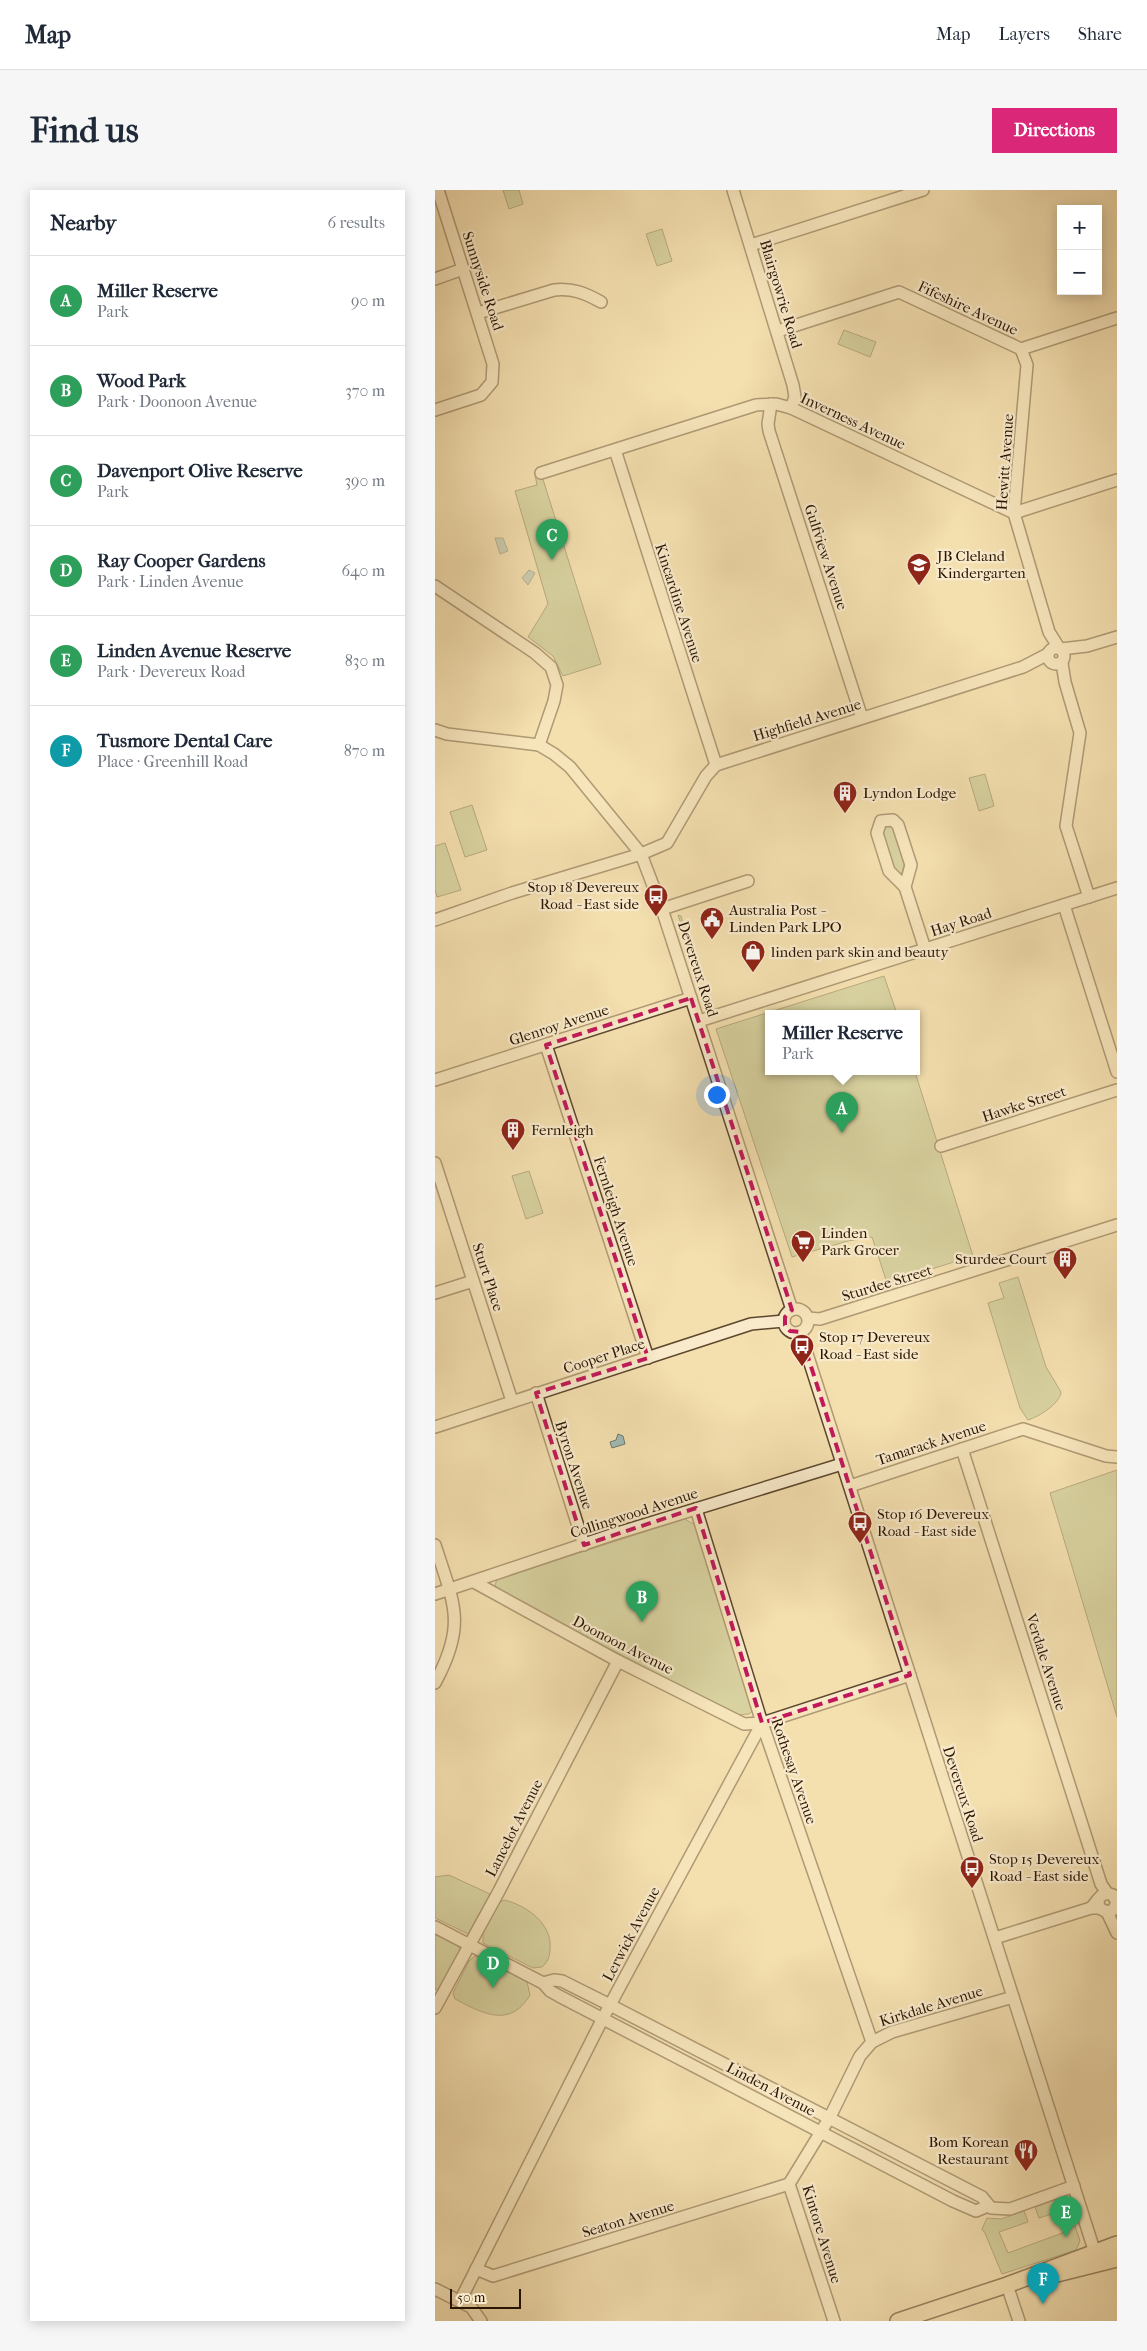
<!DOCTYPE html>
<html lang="en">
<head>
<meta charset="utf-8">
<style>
	body { margin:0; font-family:"IM FELL French Canon",serif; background:#f6f6f7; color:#1f2937 }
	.controls { position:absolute; right:15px; top:15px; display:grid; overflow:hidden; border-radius:0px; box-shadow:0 2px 12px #0003 }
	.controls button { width:45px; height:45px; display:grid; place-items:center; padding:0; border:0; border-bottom:1px solid #e0e1e3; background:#fff; color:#1f2937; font:25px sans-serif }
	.scale { position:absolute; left:15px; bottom:12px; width:71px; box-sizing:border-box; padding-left:5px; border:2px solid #2a1402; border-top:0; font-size:14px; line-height:18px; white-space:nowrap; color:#2a1402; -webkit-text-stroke:4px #f8eacb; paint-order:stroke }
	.you { position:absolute; left:281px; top:904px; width:18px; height:18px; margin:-12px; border:4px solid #fff; border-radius:50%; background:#1a73e8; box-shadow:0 0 0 8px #1a73e833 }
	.badge { display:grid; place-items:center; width:32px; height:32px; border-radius:50%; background:#db2777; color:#fff; font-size:16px; font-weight:700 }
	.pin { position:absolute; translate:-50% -41px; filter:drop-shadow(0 1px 2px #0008) }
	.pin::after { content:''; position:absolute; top:26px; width:18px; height:15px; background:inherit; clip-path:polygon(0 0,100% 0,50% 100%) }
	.popup { position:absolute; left:330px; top:820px; width:155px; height:65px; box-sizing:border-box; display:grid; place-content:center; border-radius:0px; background:#fff; filter:drop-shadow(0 1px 4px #0005); font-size:16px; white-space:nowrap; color:#747a83 }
	.popup b { font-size:19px; color:#1f2937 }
	.popup::after { content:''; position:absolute; left:50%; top:100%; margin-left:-10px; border:10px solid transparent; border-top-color:#fff }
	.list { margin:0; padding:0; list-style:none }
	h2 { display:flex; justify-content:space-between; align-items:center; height:65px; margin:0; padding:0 20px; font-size:21px }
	h2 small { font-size:16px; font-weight:400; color:#747a83 }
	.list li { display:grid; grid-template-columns:32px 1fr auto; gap:15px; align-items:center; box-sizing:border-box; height:90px; padding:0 20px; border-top:1px solid #e0e1e3 }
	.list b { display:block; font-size:19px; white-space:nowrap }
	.list p { margin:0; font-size:16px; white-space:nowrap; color:#747a83 }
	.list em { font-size:16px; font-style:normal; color:#747a83 }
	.map { position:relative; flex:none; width:682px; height:2131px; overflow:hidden; border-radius:0px }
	header { display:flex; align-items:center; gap:30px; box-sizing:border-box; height:70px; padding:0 25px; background:#fff; border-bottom:1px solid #e0e1e3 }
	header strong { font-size:24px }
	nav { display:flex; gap:28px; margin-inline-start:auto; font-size:18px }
	.intro { display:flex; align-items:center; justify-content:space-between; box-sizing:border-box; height:120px; padding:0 30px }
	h1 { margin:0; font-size:35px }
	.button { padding:12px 22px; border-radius:0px; background:#db2777; color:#fff; font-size:18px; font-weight:700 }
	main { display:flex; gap:30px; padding:0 30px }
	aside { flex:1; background:#fff; border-radius:0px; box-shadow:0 2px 12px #0003 }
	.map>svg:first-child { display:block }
	.green { fill:#b6c38f; stroke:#706c48 }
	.water { fill:#9fbab4; stroke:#70786d }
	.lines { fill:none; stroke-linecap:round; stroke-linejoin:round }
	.minor-casing { stroke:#5c472d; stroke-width:14 }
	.major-casing { stroke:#2a1402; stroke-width:18 }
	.minor { stroke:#f8eacb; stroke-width:11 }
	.major { stroke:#f4dfaf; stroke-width:15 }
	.marked { fill:none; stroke:#c2185b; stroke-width:4; stroke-dasharray:10 6; stroke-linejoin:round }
	.labels { text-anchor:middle; stroke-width:4.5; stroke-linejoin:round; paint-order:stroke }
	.street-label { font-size:15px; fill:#2a1402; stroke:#f8eacb }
	.poi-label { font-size:15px; fill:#2a1402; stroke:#f8eacb; text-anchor:start }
</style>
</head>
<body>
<header>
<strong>Map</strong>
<nav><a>Map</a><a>Layers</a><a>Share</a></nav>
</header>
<div class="intro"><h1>Find us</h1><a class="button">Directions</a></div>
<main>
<aside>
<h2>Nearby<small>6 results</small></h2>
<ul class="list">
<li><span class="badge" style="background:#2e9e5b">A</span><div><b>Miller Reserve</b><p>Park</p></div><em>90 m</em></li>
<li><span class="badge" style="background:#2e9e5b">B</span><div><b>Wood Park</b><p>Park · Doonoon Avenue</p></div><em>370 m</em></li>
<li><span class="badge" style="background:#2e9e5b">C</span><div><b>Davenport Olive Reserve</b><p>Park</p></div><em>390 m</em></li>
<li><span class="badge" style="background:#2e9e5b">D</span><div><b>Ray Cooper Gardens</b><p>Park · Linden Avenue</p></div><em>640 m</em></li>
<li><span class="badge" style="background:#2e9e5b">E</span><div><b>Linden Avenue Reserve</b><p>Park · Devereux Road</p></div><em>830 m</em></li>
<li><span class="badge" style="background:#0f9aa8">F</span><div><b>Tusmore Dental Care</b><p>Place · Greenhill Road</p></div><em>870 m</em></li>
</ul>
</aside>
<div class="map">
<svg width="682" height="2131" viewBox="0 0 682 2131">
	<rect width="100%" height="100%" fill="#f4dfaf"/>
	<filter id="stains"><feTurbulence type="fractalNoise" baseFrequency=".004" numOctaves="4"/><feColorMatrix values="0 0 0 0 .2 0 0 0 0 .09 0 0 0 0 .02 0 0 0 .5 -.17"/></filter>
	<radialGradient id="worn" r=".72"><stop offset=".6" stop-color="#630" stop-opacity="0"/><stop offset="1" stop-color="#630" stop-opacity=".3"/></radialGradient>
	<g class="green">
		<path d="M68,0h16l4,14 -14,5z"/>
		<path d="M227,39l10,32 -15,5 -11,-32z"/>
		<path d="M409,140l32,12 -6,15 -32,-13z"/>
		<path d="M106,283l60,191 -38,12 -10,-20 -25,-19 20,-33 -33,-113 22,-6 -2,-10z"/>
		<path d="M550,584l9,32 -15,5 -10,-33z"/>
		<path d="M37,615l15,45 -22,7 -15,-45z"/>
		<path d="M450,635h7l13,36 -3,12 -2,1 -8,-8 -11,-34z"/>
		<path d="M10,653l16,47 -24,7 -2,-7v-44z"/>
		<path d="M243,725l3,1 16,56z"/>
		<path d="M449,786l13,38h-129v58h147l58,184 -86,27 -15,-46 -24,4 -56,16 -76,-228z"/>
		<path d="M94,981l14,42 -17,6 -14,-43z"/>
		<path d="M583,1087l28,90 15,25c-1,12 -23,25 -33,28l-8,-12 -32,-105 16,-5 -5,-15z"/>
		<path d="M682,1280v247l-67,-224z"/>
		<path d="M250,1329l10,6 58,185 -4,4 -12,1 -243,-126 3,-10z"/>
		<path d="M14,1685l41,19 -22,40 -33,-16v-41z"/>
		<path d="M69,1710c22,5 49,24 46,49 0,7 -2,13 -8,18l-9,1 -50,-25v-10l17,-31z"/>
		<path d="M0,1744l21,10 5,6 -22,40 -4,-1z"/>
		<path d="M40,1766l7,1 45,25 3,13c-20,34 -48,18 -75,4l-2,-6 16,-32z"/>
		<path d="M620,2010h6l7,5 12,36 -4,9 -74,24 -17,-41 -3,-4 5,-11 14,1 23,-8 4,11 -29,10 9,21 57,-21 -7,-20 -19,6 -4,-11z"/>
	</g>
	<g class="water">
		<path d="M60,348h8l5,13 -8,3z"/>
		<path d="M94,380l6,3 -7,12 -6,-7z"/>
		<path d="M183,1244l5,2 2,8 -13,4 -2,-6 6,-2z"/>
	</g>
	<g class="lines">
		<defs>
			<g id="minor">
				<path d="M298,0l60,195 2,12 -4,11"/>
				<path d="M316,55l172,-55"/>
				<path d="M0,89l28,-10"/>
				<path d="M43,123l76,-23c19,-2 31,3 47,12"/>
				<path d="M343,141l121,-39 122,57 96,-31"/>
				<path d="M586,159l6,16 -13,148 35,119 10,16"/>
				<path d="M336,214l-3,20 1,7 93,287"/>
				<path d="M0,220l46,-15 11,-13 1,-18 -55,-174"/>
				<path d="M180,260l101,315"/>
				<path d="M106,283l215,-68 20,-1 15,4 223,105 103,-33"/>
				<path d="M0,396l100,67 16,14 6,18 -3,16 -15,44"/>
				<circle cx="621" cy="466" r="8"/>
				<path d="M626,459l26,-3 30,-9"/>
				<path d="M627,473l3,19 15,51 -14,93 23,71"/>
				<path d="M0,540l12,4 92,11 15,9 16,13 71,87 21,55 130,401"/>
				<path d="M470,697l6,-22 -13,-40 -5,-5 -12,1 -4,12 12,38 16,16 20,62"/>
				<path d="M629,715l53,167"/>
				<path d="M227,719l86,-28"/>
				<path d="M0,730l77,-27 129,-39 26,-11 39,-67 10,-11 307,-98 25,-13"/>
				<path d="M264,831l418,-133"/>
				<path d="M111,855l102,313"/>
				<path d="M0,890l256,-82"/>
				<path d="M506,956l176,-56"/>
				<path d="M0,973l77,238"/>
				<path d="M0,1103l38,-12"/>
				<circle cx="361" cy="1131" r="12"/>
				<path d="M373,1128l12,1 297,-94"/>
				<path d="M365,1142l297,927"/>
				<path d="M101,1203l48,152"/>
				<path d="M0,1237l316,-103 33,-3"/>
				<path d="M527,1259l139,435 6,9"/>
				<path d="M415,1296l173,-57 83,27 11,1"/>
				<path d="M261,1319l66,214 110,319"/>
				<path d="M0,1355c19,59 32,79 0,138"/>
				<path d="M39,1392l144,79 126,63 18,-1 148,-48"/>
				<path d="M0,1404l176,-59 231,-71"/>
				<path d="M656,1718c7,-7 10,-18 22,-13l4,8 -4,7 -6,2 -8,-4 -1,-7"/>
				<path d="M672,1722l10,21"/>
				<path d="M0,1737l108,56 7,8 9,5 394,205 23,10 12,-5"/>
				<path d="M560,1748l96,-30h8"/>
				<path d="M108,1793l11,-3 8,1 48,24 372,192 9,11 19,1 64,-23"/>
				<path d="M0,1818l64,-117 119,-230"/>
				<path d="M41,2079l17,7 296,-92"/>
				<path d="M572,2095l12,36"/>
				<path d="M0,2099l36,18 10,14"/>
				<path d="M25,2111l143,-283 159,-295"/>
				<path d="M399,2131l-45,-137 41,-67 30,-61 12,-14 20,-10 121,-35"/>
			</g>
			<g id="major">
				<path d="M622,2084l60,-15"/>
				<path d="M463,2131l109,-36 110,-41"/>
			</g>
		</defs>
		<use href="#minor" class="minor-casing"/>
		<use href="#major" class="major-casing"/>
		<use href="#minor" class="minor"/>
		<use href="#major" class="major"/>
	</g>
	<path d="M0 0H682V2131H0ZM256,808l101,312 -7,7v8l5,6 10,1 110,343 -148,48 -66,-215 -112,37 -48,-152 112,-35 -102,-313z" fill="#f4dfaf" fill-opacity=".55" fill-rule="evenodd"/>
	<path class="marked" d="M256,808l101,312 -7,7v8l5,6 10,1 110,343 -148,48 -66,-215 -112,37 -48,-152 112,-35 -102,-313z"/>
	<defs>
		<symbol id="school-pin" viewBox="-11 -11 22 30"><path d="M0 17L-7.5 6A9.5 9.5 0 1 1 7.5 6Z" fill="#8f2418" stroke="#f8eacb"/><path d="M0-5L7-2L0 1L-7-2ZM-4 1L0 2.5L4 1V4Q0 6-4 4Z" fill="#fff"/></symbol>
		<symbol id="building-pin" viewBox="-11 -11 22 30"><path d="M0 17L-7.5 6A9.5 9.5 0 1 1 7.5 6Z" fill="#8f2418" stroke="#f8eacb"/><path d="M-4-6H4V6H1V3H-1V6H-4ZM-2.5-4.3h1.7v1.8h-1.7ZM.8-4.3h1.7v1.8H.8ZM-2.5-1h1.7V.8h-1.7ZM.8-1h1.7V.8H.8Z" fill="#fff"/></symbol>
		<symbol id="bus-pin" viewBox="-11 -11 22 30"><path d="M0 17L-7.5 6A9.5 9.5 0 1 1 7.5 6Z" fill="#8f2418" stroke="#f8eacb"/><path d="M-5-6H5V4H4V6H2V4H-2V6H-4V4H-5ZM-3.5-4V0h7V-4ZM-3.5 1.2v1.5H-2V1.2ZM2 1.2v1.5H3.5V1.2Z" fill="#fff"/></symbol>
		<symbol id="civic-pin" viewBox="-11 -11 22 30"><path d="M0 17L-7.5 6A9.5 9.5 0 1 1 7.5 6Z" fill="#8f2418" stroke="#f8eacb"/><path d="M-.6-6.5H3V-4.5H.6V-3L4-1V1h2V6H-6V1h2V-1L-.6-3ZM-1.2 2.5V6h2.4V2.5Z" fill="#fff"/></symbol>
		<symbol id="shop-pin" viewBox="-11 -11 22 30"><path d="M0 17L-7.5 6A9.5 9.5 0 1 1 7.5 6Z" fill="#8f2418" stroke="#f8eacb"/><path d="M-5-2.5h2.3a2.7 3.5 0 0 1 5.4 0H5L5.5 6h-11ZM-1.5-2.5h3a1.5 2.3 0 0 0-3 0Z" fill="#fff"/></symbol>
		<symbol id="supermarket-pin" viewBox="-11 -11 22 30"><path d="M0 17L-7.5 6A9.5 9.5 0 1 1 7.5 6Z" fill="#8f2418" stroke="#f8eacb"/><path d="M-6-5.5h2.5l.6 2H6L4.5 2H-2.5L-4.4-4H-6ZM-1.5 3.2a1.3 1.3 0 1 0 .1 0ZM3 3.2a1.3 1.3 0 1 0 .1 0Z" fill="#fff"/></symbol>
		<symbol id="restaurant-pin" viewBox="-11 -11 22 30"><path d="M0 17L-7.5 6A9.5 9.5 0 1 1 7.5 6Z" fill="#8f2418" stroke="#f8eacb"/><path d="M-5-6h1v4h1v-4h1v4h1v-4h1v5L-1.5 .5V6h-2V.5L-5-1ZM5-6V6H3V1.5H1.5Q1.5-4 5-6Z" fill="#fff"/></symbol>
	</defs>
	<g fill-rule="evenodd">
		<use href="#school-pin" x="470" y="361" width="28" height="38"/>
		<use href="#building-pin" x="396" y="589" width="28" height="38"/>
		<use href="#bus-pin" x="207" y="692" width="28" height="38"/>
		<use href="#civic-pin" x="263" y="715" width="28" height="38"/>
		<use href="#shop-pin" x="304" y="748" width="28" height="38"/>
		<use href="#building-pin" x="64" y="926" width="28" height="38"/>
		<use href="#supermarket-pin" x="354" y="1038" width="28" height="38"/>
		<use href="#building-pin" x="616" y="1055" width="28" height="38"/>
		<use href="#bus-pin" x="353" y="1142" width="28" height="38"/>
		<use href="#bus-pin" x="411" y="1319" width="28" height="38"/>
		<use href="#bus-pin" x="523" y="1664" width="28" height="38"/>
		<use href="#restaurant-pin" x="577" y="1947" width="28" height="38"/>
	</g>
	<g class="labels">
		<g class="street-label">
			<text transform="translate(48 91) rotate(72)" y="5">Sunnyside Road</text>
			<text transform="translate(346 104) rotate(73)" y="5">Blairgowrie Road</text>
			<text transform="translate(533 118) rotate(25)" y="5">Fifeshire Avenue</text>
			<text transform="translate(418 231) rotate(25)" y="5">Inverness Avenue</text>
			<text transform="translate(570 272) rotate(-86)" y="5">Hewitt Avenue</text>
			<text transform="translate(391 367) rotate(72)" y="5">Gulfview Avenue</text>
			<text transform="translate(244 413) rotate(72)" y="5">Kincardine Avenue</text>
			<text transform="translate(372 530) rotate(-17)" y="5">Highfield Avenue</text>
			<text transform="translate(526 732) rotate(-18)" y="5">Hay Road</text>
			<text transform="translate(263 779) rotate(72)" y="5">Devereux Road</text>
			<text transform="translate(124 835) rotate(-18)" y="5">Glenroy Avenue</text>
			<text transform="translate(589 914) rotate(-18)" y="5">Hawke Street</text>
			<text transform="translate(181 1021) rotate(72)" y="5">Fernleigh Avenue</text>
			<text transform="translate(53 1087) rotate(72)" y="5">Sturt Place</text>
			<text transform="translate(452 1093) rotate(-17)" y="5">Sturdee Street</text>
			<text transform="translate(169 1166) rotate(-18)" y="5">Cooper Place</text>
			<text transform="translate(496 1253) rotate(-18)" y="5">Tamarack Avenue</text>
			<text transform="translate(139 1275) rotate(72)" y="5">Byron Avenue</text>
			<text transform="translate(199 1323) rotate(-18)" y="5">Collingwood Avenue</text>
			<text transform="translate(188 1455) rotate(27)" y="5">Doonoon Avenue</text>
			<text transform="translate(611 1472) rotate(72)" y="5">Verdale Avenue</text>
			<text transform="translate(359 1581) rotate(71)" y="5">Rothesay Avenue</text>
			<text transform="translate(528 1604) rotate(72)" y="5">Devereux Road</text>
			<text transform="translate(79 1638) rotate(-63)" y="5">Lancelot Avenue</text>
			<text transform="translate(196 1744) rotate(-62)" y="5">Lerwick Avenue</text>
			<text transform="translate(496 1816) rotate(-17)" y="5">Kirkdale Avenue</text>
			<text transform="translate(336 1899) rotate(28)" y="5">Linden Avenue</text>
			<text transform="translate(193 2029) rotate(-17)" y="5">Seaton Avenue</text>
			<text transform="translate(387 2044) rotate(73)" y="5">Kintore Avenue</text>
		</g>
		<g class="poi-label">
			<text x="502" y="371">JB Cleland<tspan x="502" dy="17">Kindergarten</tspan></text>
			<text x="428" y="608">Lyndon Lodge</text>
			<text x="204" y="702" text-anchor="end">Stop 18 Devereux<tspan x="204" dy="17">Road - East side</tspan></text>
			<text x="294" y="725">Australia Post -<tspan x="294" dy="17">Linden Park LPO</tspan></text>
			<text x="336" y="767">linden park skin and beauty</text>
			<text x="96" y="945">Fernleigh</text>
			<text x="386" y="1048">Linden<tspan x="386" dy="17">Park Grocer</tspan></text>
			<text x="612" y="1074" text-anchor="end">Sturdee Court</text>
			<text x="384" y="1152">Stop 17 Devereux<tspan x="384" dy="17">Road - East side</tspan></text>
			<text x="442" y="1329">Stop 16 Devereux<tspan x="442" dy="17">Road - East side</tspan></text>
			<text x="554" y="1674">Stop 15 Devereux<tspan x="554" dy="17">Road - East side</tspan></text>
			<text x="574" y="1957" text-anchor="end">Bom Korean<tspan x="574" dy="17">Restaurant</tspan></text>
		</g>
	</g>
	<rect width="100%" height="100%" filter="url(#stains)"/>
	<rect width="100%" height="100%" fill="url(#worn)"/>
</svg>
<div class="controls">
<button>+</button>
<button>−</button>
</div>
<div class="scale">50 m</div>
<div class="you"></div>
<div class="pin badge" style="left:407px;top:943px;background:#2e9e5b">A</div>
<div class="popup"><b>Miller Reserve</b>Park</div>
<div class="pin badge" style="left:207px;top:1432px;background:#2e9e5b">B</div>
<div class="pin badge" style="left:117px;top:370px;background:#2e9e5b">C</div>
<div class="pin badge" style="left:58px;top:1798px;background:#2e9e5b">D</div>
<div class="pin badge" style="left:631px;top:2047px;background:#2e9e5b">E</div>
<div class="pin badge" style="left:608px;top:2114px;background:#0f9aa8">F</div>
</div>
</main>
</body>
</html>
